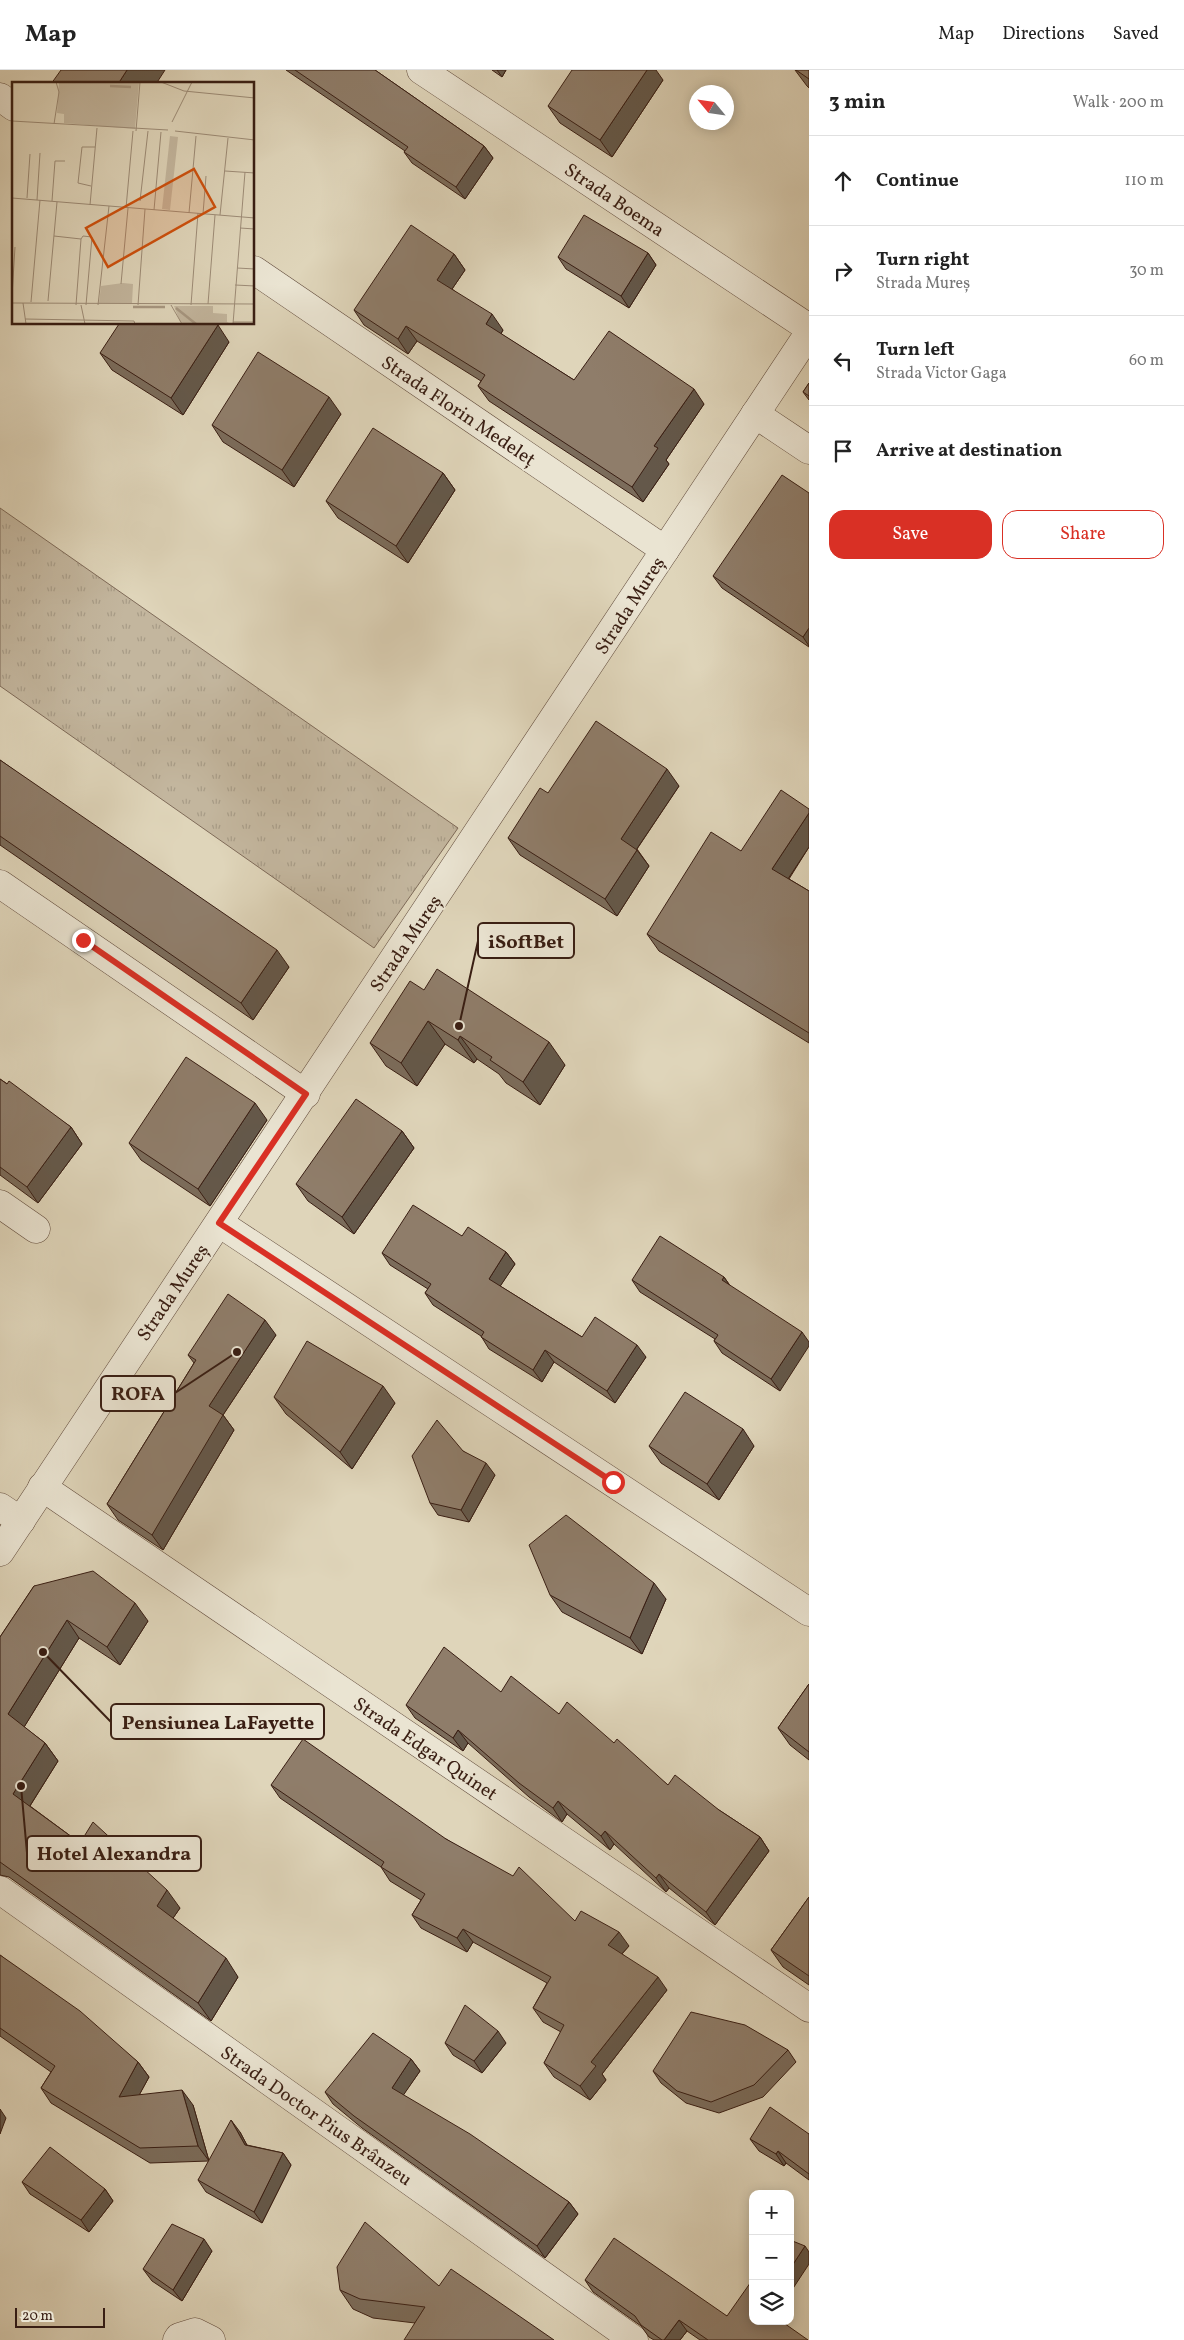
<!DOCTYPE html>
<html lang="en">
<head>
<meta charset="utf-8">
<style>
	body { margin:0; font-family:Vollkorn,serif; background:#f2f2f2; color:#222 }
	.controls { position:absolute; right:15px; bottom:15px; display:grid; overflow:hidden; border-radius:10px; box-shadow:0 2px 12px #0003 }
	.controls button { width:45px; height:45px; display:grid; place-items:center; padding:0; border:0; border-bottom:1px solid #e0e0e0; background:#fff; color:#222; font:25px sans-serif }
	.compass { position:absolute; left:689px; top:15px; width:45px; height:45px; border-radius:50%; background:#fff; box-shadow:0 2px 12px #0003; rotate:299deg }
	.scale { position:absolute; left:15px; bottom:12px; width:90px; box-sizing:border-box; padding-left:5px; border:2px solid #391e13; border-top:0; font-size:14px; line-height:18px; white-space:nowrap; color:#391e13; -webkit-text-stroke:4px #eae4d2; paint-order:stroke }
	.stop { position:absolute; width:15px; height:15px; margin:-11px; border:4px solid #d93025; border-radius:50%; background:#fff }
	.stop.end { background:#d93025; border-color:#fff; box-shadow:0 1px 5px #0008 }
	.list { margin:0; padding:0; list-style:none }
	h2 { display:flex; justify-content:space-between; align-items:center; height:65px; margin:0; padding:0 20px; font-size:21px }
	h2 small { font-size:16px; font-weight:400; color:#767676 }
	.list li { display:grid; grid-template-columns:32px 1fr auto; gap:15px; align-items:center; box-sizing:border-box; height:90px; padding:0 20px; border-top:1px solid #e0e0e0 }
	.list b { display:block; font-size:19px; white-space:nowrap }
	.list p { margin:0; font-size:16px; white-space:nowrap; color:#767676 }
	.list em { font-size:16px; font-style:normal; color:#767676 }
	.actions { display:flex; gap:10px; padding:15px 20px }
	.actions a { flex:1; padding:11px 0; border:1px solid #d93025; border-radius:15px; text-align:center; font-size:18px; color:#d93025 }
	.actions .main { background:#d93025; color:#fff }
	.icon { flex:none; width:28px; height:28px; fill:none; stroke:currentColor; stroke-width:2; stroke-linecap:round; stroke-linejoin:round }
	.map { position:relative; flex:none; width:809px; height:2270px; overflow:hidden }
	header { display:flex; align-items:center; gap:30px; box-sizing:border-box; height:70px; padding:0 25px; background:#fff; border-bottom:1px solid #e0e0e0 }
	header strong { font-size:24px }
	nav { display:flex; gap:28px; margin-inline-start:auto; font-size:18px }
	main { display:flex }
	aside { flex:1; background:#fff }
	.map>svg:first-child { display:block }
	.grass { fill:url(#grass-tufts); stroke:#7e6a58 }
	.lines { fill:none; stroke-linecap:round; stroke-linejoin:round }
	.minor-casing { stroke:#624c3d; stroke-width:29 }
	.minor { stroke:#eae4d2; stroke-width:28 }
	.wall { fill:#7b6c5b; stroke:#391e13 }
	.shaded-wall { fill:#64584a; stroke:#391e13 }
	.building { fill:#8f7d6a; stroke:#391e13 }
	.route { stroke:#d93025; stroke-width:6 }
	.labels { text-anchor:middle; stroke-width:4; stroke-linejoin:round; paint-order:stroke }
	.street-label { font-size:19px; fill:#391e13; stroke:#eae4d2 }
	.inset-river { fill:none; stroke:#a79781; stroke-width:2.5 }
	.inset-road { fill:none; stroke:#9d8c77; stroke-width:1 }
	.view { fill:#ce500d; fill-opacity:0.15; stroke:#ce500d; stroke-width:2.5 }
	.inset-edge { fill:none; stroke:#391e13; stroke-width:2.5 }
	.leader { fill:none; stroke:#391e13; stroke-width:2 }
	.callout-dot { fill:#391e13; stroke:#eae4d2; stroke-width:2 }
	.callout { fill:#eae4d2; stroke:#391e13; stroke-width:2 }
	.callout-label { font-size:20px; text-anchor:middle; font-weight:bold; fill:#391e13 }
</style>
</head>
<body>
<header>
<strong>Map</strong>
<nav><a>Map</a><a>Directions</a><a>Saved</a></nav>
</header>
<main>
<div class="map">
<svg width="809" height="2270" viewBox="0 0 809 2270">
	<defs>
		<pattern id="grass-tufts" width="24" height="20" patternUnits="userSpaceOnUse" patternTransform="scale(1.25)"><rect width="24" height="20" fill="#c3b69e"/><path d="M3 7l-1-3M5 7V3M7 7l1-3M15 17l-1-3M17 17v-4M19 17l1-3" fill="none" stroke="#a89c87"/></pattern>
	</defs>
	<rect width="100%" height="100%" fill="#dfd5ba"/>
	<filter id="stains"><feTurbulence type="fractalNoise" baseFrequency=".004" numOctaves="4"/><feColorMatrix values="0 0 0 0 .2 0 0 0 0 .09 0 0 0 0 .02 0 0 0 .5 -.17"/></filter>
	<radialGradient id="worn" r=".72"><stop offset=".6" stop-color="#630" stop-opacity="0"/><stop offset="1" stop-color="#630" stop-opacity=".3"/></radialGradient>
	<path class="grass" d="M0,438l458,320 -84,120 -374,-262z"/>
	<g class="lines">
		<defs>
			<g id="minor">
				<path d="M421,0l388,258"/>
				<path d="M0,27l14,10"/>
				<path d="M254,200l411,280"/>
				<path d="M755,344l54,36"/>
				<path d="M0,814l306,210"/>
				<path d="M0,1134l36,25"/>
				<path d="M219,1153l590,389"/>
				<path d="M42,1417l767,521"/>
				<path d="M0,1437l21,14"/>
				<path d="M0,1482l809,-1219"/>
				<path d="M0,1820l634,450"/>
				<path d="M177,2270l2,-3 16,-5 16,8"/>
			</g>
		</defs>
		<use href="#minor" class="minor-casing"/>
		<use href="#minor" class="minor"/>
	</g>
	<g class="wall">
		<path d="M286,0h89l109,76 9,12 -28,41 -53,-36 -8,-11 1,-1z"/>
		<path d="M492,0h14l-4,7z"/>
		<path d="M795,0h14v18l-2,-2z"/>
		<path d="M663,10l-51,77 -52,-34 -12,-17z"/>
		<path d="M648,183l8,12 -27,43 -63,-39 -8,-12z"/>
		<path d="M454,184l11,16 -13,19 51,41 -2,4 73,46 130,24 -38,56 3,4 -26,38 -154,-101 -11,-15 3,-5 -64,-40 -9,13 -44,-29 -10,-15z"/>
		<path d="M229,272l-46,73 -71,-45 -12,-17z"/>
		<path d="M809,313v17l-6,-8z"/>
		<path d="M341,344l-47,73 -71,-45 -11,-17z"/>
		<path d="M443,403l12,17 -47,73 -70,-45 -12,-17z"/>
		<path d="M809,423v154l-87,-59 -9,-12z"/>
		<path d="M0,690l289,207 -36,53 -253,-175z"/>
		<path d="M679,716l-42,63 12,17 -32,50 -97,-61 -12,-17 40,-45z"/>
		<path d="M809,739v38l-20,32 20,12v152l-150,-92 -12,-17 94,-83z"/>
		<path d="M424,920l141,75 -25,40 -34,-22 -7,-9 -22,-15 -3,4 -29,-19 -28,42 -31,-20 -16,-23z"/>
		<path d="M0,1009l71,48 11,17 -44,59 -38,-28z"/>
		<path d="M267,1050l-57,86 -69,-46 -12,-17z"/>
		<path d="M402,1061l12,17 -60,86 -46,-33 -12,-17z"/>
		<path d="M462,1166l44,16 9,12 -15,22 82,51 64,20 -31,46 -61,-41 -12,20 -53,-33 -8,-13 -48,-31 -8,-12 3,-4 -38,-24 -8,-12z"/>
		<path d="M724,1207l5,7 51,107 -58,-38 -8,-12 1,-2 -75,-47 -8,-12z"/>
		<path d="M276,1265l-53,80 11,15 -71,120 -45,-30 -11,-16 87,-141 -6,-8z"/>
		<path d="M274,1327l121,6 -43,66 -66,-55z"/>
		<path d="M649,1376h105l-35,54 -58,-37z"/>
		<path d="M463,1381l32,24 -26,47 -31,-7 -8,-12z"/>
		<path d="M34,1516l114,35 -28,44 -41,-27 -55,89 21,16 13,18 -28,45 50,37 100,65 -7,10 65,59 -27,44 -202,-144 -9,-2v-238z"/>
		<path d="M550,1525l116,4 -24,55 -80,-42z"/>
		<path d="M809,1614v76l-19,-15 -12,-17z"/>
		<path d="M501,1622l58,22 55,29 54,42 51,25 41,27 9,14 -54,74 -46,-37 -3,4 -52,-48 -4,6 -43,-36 -5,8 -33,-25 -61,-54 -5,8 -48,-33 -9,-13z"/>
		<path d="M271,1715l175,54 129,82 54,25 -7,8 45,36 -65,84 4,6 -16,20 -36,-23 -10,-14 17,-31 -18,-10 -10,-14 14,-25 -74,-41 -6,10 -46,-24 -9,-13 9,-15 -31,-19 -9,-14 -101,-69z"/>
		<path d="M809,1827v88l-26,-18 -12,-17z"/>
		<path d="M0,1885l138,107 11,15 -10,18 54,10 16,56 -59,2 -99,-60 -10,-15 10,-16 -51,-36z"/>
		<path d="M445,1973h61l-24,30 -29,-18z"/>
		<path d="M788,1980l8,12 -33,35 -44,16 -33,-10 -25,-20 -8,-12z"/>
		<path d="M411,1989l9,12 -17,24 166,107 9,12 -33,44 -183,-130 -29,-24 -8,-12z"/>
		<path d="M240,2062l7,13 36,8 8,12 -29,58 -56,-31 -8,-12z"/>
		<path d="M809,2064v46l-23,-17 -2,3 -25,-15 -9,-12z"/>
		<path d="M22,2112l83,7 8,12 -24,31 -59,-38z"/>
		<path d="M212,2181l-30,50 -30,-20 -9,-12z"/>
		<path d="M585,2210l142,36 26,5 55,19h-108l-13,-9 -7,9h-26l-5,-3 -8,-11 -48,-34z"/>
		<path d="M439,2216l-24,37 -42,-5 -20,-9 -13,-19z"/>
	</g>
	<g class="shaded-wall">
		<path d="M127,0h38l-9,14h-38z"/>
		<path d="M497,0h9l-4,7z"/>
		<path d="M647,0h9l7,10 -51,77 -12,-17z"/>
		<path d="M484,76l9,12 -28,41 -9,-12z"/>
		<path d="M648,183l8,12 -27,43 -8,-12z"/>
		<path d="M454,184l11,16 -17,25 -11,-15z"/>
		<path d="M492,244l11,16 -6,10 -11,-16z"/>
		<path d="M218,255l11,17 -46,73 -12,-17z"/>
		<path d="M406,256l11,15 -9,13 -10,-15z"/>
		<path d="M694,319l10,15 -38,56 3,4 -26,38 -11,-15 22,-41z"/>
		<path d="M329,327l12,17 -47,73 -12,-17z"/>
		<path d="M443,403l12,17 -47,73 -12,-17z"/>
		<path d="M809,558v18l-6,-9z"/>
		<path d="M667,699l12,17 -47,70 -11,-17z"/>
		<path d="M809,743v34l-25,38 -12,-16z"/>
		<path d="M637,780l12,16 -32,50 -12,-17z"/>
		<path d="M277,880l12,17 -36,53 -12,-17z"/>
		<path d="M428,951l17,23 -28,42 -16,-23z"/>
		<path d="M460,966l17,23 -3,4 -16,-23z"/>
		<path d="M549,972l16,23 -25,40 -17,-23z"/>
		<path d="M255,1033l12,17 -57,86 -12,-17z"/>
		<path d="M71,1057l11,17 -44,59 -11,-16z"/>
		<path d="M402,1061l12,17 -60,86 -12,-17z"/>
		<path d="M506,1182l9,12 -18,27 -8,-12z"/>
		<path d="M724,1207l8,12 -10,-9z"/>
		<path d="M265,1250l11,15 -53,80 11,15 -71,120 -11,-15 57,-129z"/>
		<path d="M802,1262l7,10v4l-29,45 -9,-12z"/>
		<path d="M637,1275l9,12 -31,46 -8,-12z"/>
		<path d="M545,1280l9,12 -12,20 -9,-12z"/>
		<path d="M383,1316l12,17 -43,66 -12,-17z"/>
		<path d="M743,1359l11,17 -35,54 -12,-16z"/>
		<path d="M486,1393l9,12 -26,47 -8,-12z"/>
		<path d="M654,1513l12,16 -24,55 -12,-16z"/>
		<path d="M135,1533l13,18 -28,44 -13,-18z"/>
		<path d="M67,1550l12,18 -58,94 -13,-18z"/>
		<path d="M458,1660l10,13 -5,8 -10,-13z"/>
		<path d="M45,1673l13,18 -32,51 -13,-18z"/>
		<path d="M558,1731l9,13 -5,8 -9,-14z"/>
		<path d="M605,1761l9,13 -4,6 -9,-14z"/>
		<path d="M760,1767l9,14 -54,74 -9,-13z"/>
		<path d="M659,1804l10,14 -3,4 -10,-14z"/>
		<path d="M167,1820l13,18 -11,16 -12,-18z"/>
		<path d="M463,1859l10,13 -6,10 -10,-14z"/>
		<path d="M619,1862l10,14 -12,13 -9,-14z"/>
		<path d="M226,1888l12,19 -27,44 -13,-18z"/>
		<path d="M658,1907l9,13 -65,84 4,6 -16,20 -10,-14 11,-24z"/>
		<path d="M498,1961l8,12 -24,30 -8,-12z"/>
		<path d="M411,1989l9,12 -20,29 -8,-12z"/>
		<path d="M138,1992l11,15 -19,35 -11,-15z"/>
		<path d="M182,2020l11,15 16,56 -11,-15z"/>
		<path d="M0,2039l6,9 -6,16z"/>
		<path d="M231,2050l9,12 13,25 -8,-12z"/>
		<path d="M778,2081l8,12 -2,3 -8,-12z"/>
		<path d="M283,2083l8,12 -29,58 -8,-11z"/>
		<path d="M105,2119l8,12 -24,31 -8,-12z"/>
		<path d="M569,2132l9,12 -33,44 -8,-12z"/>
		<path d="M204,2169l8,12 -30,50 -9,-11z"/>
		<path d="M805,2176l4,6v12l-19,29v-24z"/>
		<path d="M679,2250l8,11 -7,9h-16z"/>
	</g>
	<g class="building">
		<path d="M61,0h66l-9,14h-67z"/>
		<path d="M295,0h80l109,76 -28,41 -52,-35 4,-5z"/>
		<path d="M572,0h75l-47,70 -52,-34z"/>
		<path d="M796,0h13v9z"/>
		<path d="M584,145l64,38 -27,43 -63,-39z"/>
		<path d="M411,155l43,29 -17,26 55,34 -6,10 88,56 35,-49 85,58 -40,57 4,2 -26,39 -154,-101 7,-11 -79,-49 -8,13 -44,-29z"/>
		<path d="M119,254h96l3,1 -47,73 -71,-45z"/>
		<path d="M258,282l71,45 -47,73 -70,-45z"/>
		<path d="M809,313v13l-6,-4z"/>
		<path d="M373,358l70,45 -47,73 -70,-45z"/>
		<path d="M782,405l27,18v135l-6,9 -90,-61z"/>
		<path d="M596,651l71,48 -46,70 16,11 -32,49 -97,-61 32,-50 8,5z"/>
		<path d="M0,690l277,190 -36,53 -241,-167z"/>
		<path d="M781,720l28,19v4l-37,56 37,22v142l-162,-99 64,-102 30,19z"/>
		<path d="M437,899l112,73 -26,40 -33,-22 2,-3 -32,-21 -2,4 -30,-19 -27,42 -31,-20 40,-62 14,9z"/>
		<path d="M186,987l69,46 -57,86 -69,-46z"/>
		<path d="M0,1009l7,5 2,-3 62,46 -44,60 -27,-20z"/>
		<path d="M356,1029l46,32 -60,86 -46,-33z"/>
		<path d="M413,1135l49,31 6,-9 38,25 -17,27 93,58 13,-20 42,28 -30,46 -62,-41 -12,20 -52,-33 3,-5 -59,-39 6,-9 -49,-31z"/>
		<path d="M660,1166l64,41 -2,3 80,52 -31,47 -57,-38 4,-6 -86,-55z"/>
		<path d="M228,1224l37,26 -56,86 14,9 -71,120 -45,-31 89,-144 -8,-5z"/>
		<path d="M307,1271l76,45 -43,66 -66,-55z"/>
		<path d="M685,1322l58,37 -36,55 -58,-38z"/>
		<path d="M437,1350l26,31 23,12 -25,47 -31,-7 -18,-47z"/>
		<path d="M566,1445l88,68 -24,55 -80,-43 -21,-50z"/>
		<path d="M93,1501l42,32 -28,44 -40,-27 -59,94 37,29 -32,51 67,49 13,-21 74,68 -10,16 69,52 -28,45 -198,-141v-225l34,-51z"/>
		<path d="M444,1577l57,45 10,-16 48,38 8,-12 47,41 3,-4 51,46 7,-10 44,35 41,27 -54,75 -47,-38 -3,4 -51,-47 -4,5 -43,-35 -5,7 -34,-25 -61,-53 -5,8 -47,-33z"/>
		<path d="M809,1614v68l-31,-24z"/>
		<path d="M303,1669l143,100 67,37 6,-9 56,54 6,-10 38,21 -11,13 50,32 -67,85 5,4 -16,20 -36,-23 20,-38 -31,-17 18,-31 -88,-48 -6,9 -45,-23 13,-21 -44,-27 3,-5 -113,-77z"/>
		<path d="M809,1827v79l-38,-26z"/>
		<path d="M0,1885l80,56 58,51 -19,35 63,-7 16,56 -58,2 -99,-60 14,-22 -55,-38z"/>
		<path d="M465,1935l33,26 -24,30 -29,-18z"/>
		<path d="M691,1942l54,13 43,25 -34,35 -43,17 -34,-11 -24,-20z"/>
		<path d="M373,1963l38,26 -19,29 78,46 99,68 -32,44 -183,-130 -29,-24z"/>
		<path d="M770,2037l39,27v40l-31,-23 -2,3 -26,-15z"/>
		<path d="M231,2050l14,25 38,8 -29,59 -56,-32z"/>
		<path d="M50,2077l55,42 -24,31 -59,-38z"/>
		<path d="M365,2152l74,64 12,-17 103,71h-150l21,-33 -65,-8 -20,-9 -3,-23z"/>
		<path d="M172,2154l32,15 -31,51 -30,-21z"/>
		<path d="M614,2168l113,78 26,-37v42h28l27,19h-100l-29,-20 -15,20h-2l-21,-15 -6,-9 -50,-36z"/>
		<path d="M790,2170l15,6 -15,23z"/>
	</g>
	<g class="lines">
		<path class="route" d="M83,870l223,154 -87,129 394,259"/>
	</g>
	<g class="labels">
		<g class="street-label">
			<text transform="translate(615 129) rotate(34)" y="7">Strada Boema</text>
			<text transform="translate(459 340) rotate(34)" y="7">Strada Florin Medeleț</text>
			<text transform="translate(629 535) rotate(-57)" y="7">Strada Mureș</text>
			<text transform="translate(405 873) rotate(-56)" y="7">Strada Mureș</text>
			<text transform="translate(172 1222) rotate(-56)" y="7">Strada Mureș</text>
			<text transform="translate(426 1678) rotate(34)" y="7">Strada Edgar Quinet</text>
			<text transform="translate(317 2045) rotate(35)" y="7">Strada Doctor Pius Brânzeu</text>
		</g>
	</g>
	<g transform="translate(12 12)">
		<rect width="242" height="242" fill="#dfd5ba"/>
		<path d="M47,0h80l-4,47 -71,-6v-9l-7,-1zM158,54l8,1 -8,73 -8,-1zM111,201l10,1 -1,19h-33l2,-17zM162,224h39v7l14,1v8l4,2h-45l-6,-2z" fill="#c3b69e"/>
		<path class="inset-river" d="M98,4l21,1M121,225h32M164,226l20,16"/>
		<path class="inset-road" d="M149,0l23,9 71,7M0,39l156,9M160,40l20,-40M42,42l5,-32 -3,-10M124,49l4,-49M163,49l80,9M213,89l30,2M79,104l-13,-3 4,-36h13M0,116l243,20M15,116l3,-44M25,118l3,-47M40,119l3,-40h10M128,119l8,-70M78,123l7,-77M114,126l7,-77M142,128l7,-78M177,131l7,-77M191,132l3,-38M208,133l8,-77M228,146l15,1M42,154l27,3M69,157l2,-3 9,1 -6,68M225,186l18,1M109,202l7,-76M223,203l20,1M0,214l3,-49M36,219l9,-99M19,220l9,-102M0,221l243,1M11,221l3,21M196,222l7,-89M64,223l5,-66M69,223l4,19M86,223l11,-99M126,223l7,-96M159,223l11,19M179,223l7,-92M13,237l109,2 1,3M221,240h22M221,242l12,-152"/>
		<path class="view" d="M182,87l21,38 -107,60 -22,-39z"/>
		<rect width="242" height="242" class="inset-edge"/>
	</g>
	<path class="leader" d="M459 956L478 871M237 1282L175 1323M43 1582L111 1652M21 1716L27 1783"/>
	<g class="callout-dot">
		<circle cx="459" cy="956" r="5"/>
		<circle cx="237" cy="1282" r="5"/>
		<circle cx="43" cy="1582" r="5"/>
		<circle cx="21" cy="1716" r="5"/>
	</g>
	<g class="callout">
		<rect x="478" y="853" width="96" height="35" rx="5"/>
		<rect x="101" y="1306" width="74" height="35" rx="5"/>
		<rect x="111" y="1634" width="213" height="35" rx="5"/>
		<rect x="27" y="1766" width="174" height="35" rx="5"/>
	</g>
	<g class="callout-label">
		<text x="526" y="878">iSoftBet</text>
		<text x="138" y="1330">ROFA</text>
		<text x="218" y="1659">Pensiunea LaFayette</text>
		<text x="114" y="1790">Hotel Alexandra</text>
	</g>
	<rect width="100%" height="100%" filter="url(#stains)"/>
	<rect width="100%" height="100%" fill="url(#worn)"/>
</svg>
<div class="controls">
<button>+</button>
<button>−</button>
<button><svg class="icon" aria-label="layers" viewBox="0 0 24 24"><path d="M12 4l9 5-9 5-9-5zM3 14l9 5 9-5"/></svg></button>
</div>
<svg class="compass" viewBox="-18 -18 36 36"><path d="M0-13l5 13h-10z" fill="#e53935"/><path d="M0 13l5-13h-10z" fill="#767676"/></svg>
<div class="scale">20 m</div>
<div class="stop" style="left:613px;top:1412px"></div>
<div class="stop end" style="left:83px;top:870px"></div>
</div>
<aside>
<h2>3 min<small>Walk · 200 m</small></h2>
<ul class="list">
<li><svg class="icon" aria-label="ahead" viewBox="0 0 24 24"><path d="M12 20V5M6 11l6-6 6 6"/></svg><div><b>Continue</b></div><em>110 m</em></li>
<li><svg class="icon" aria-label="right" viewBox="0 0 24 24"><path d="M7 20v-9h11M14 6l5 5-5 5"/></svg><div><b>Turn right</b><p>Strada Mureș</p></div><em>30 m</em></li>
<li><svg class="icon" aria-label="left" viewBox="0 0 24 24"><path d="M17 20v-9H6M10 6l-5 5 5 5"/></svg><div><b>Turn left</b><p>Strada Victor Gaga</p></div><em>60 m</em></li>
<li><svg class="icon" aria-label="arrive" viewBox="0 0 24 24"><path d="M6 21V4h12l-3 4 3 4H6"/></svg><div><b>Arrive at destination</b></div></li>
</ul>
<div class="actions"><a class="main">Save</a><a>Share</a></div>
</aside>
</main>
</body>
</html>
